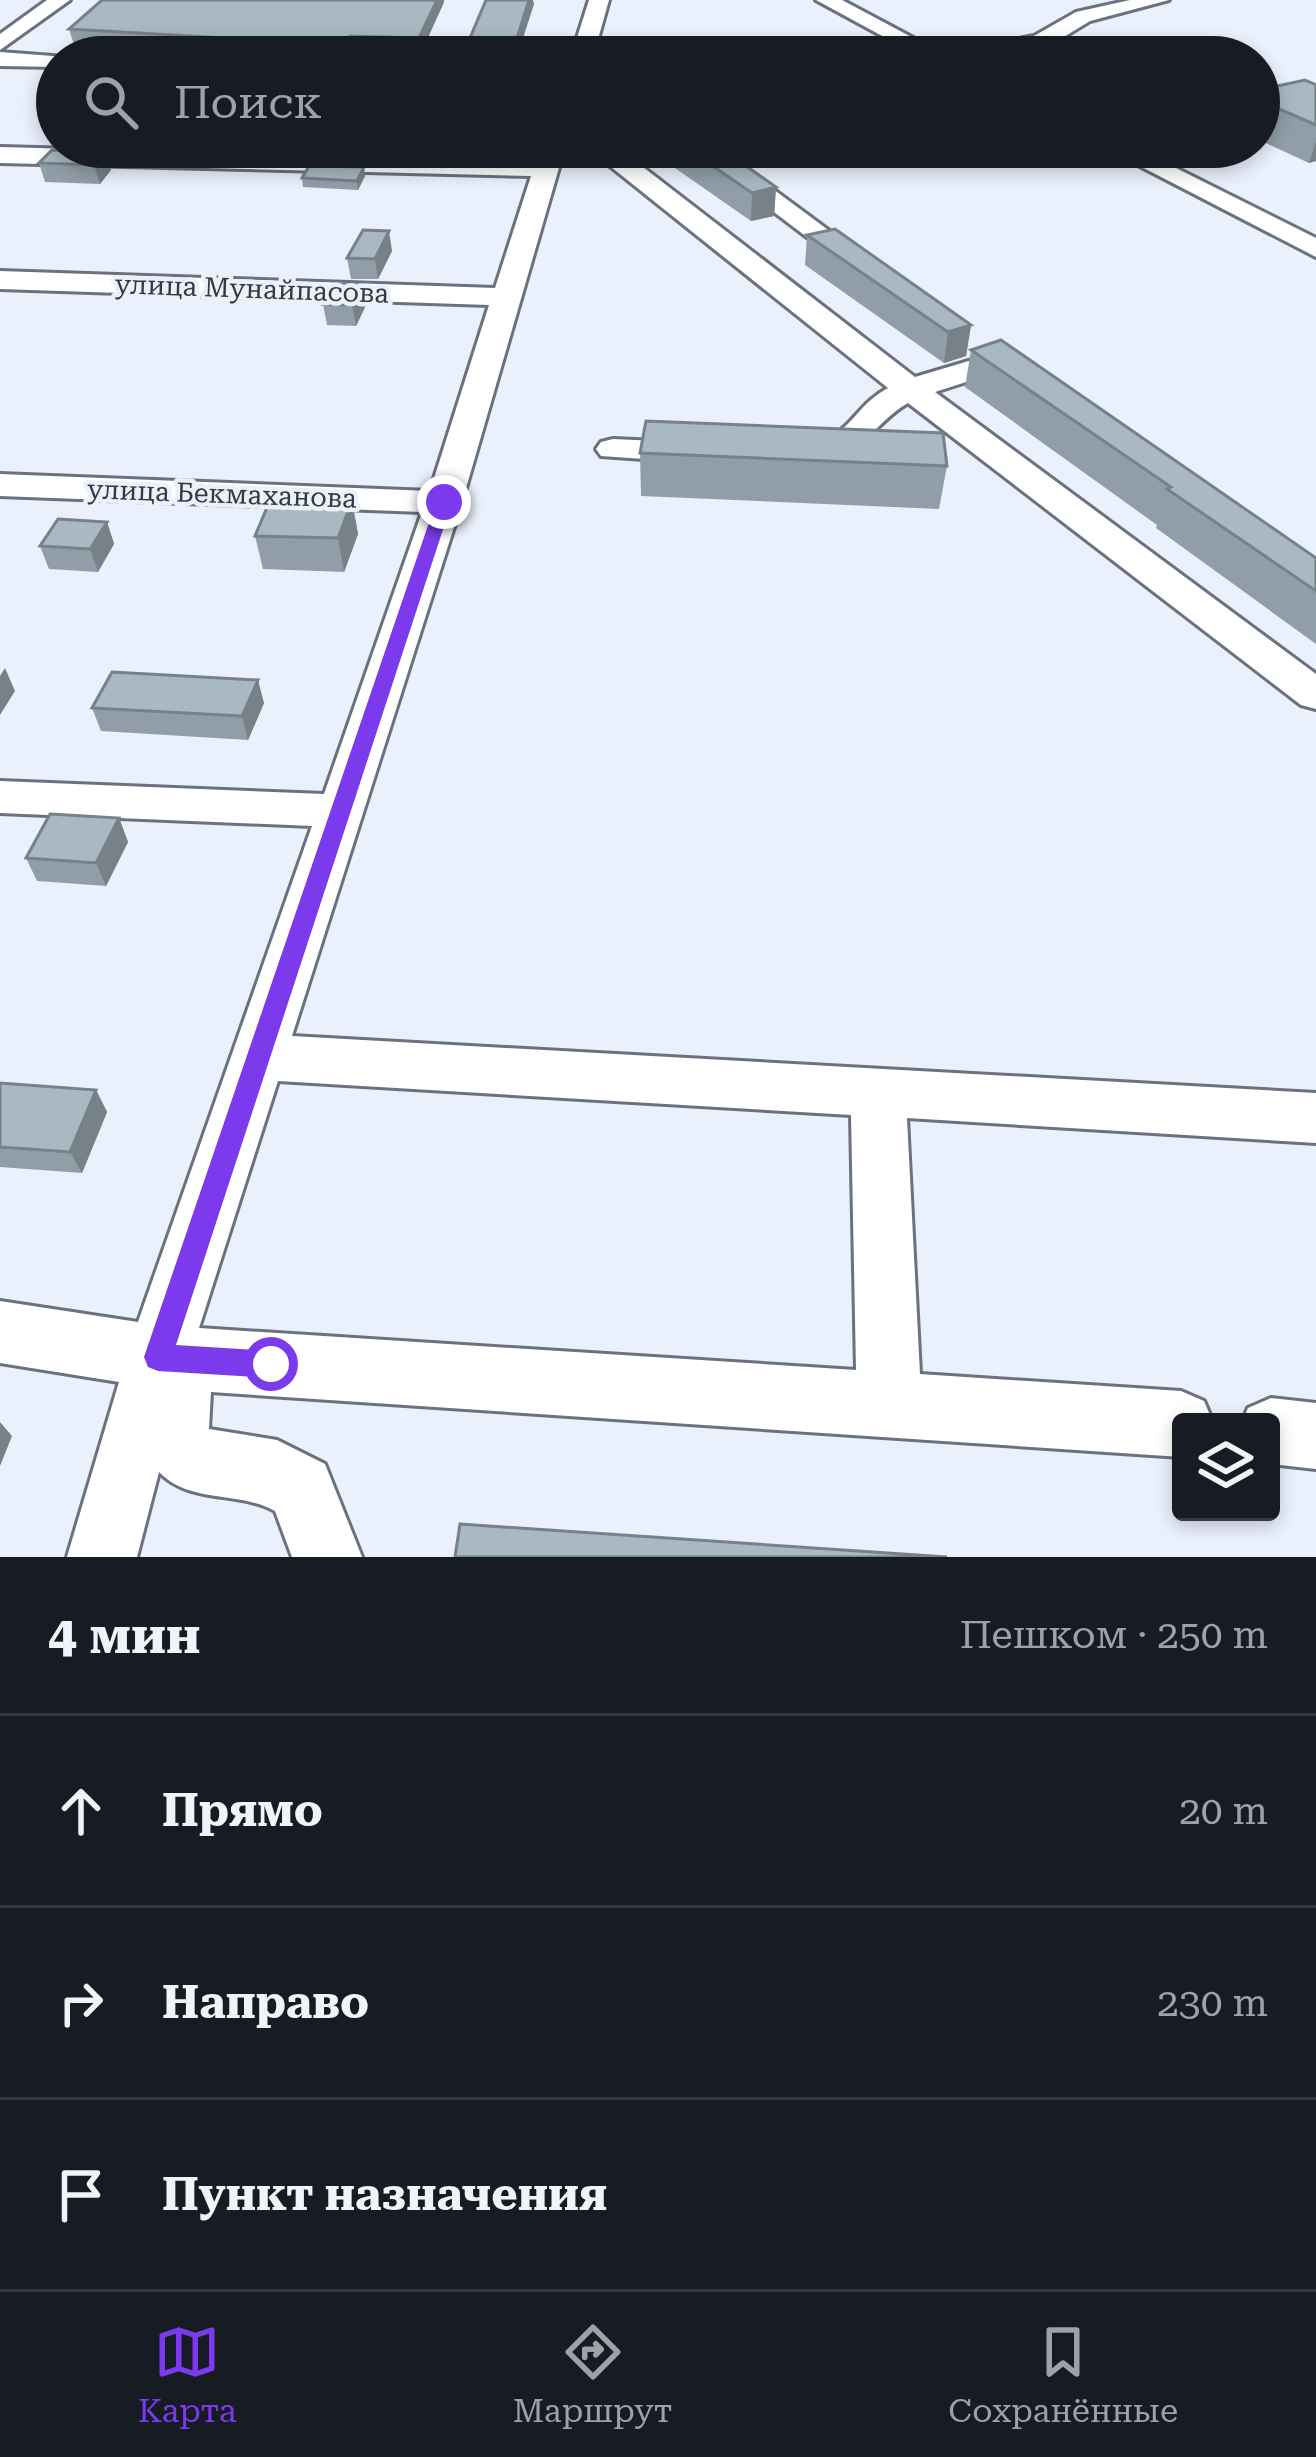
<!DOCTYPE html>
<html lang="ru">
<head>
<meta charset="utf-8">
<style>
	body { margin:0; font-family:"Roboto Serif",serif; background:#20242c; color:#f1f3f6 }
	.controls { position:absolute; right:36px; bottom:36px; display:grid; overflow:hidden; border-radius:12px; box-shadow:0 6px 18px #0003 }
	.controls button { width:108px; height:108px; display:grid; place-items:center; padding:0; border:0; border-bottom:3px solid #363941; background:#171b24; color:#f1f3f6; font:60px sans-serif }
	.stop { position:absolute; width:36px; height:36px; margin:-27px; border:9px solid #7c3aed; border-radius:50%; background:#fff }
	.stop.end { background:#7c3aed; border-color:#fff; box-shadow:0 3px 12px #0008 }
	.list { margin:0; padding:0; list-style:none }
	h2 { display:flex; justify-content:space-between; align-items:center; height:156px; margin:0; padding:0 48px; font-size:51px }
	h2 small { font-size:39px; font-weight:400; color:#9ea1a6 }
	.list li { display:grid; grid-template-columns:78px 1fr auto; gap:36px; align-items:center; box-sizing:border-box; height:192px; padding:0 48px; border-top:3px solid #363941 }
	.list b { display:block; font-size:45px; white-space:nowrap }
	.list em { font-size:39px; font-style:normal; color:#9ea1a6 }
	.icon { flex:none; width:66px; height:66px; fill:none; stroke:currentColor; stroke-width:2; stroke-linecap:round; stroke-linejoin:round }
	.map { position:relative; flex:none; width:1316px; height:1557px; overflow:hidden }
	.search { position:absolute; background:#171b24; box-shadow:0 6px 18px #0003; left:36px; right:36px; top:36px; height:132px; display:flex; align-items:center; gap:30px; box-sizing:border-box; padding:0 42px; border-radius:66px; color:#9ea1a6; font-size:45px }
	.sheet { height:732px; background:#171b24 }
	nav { display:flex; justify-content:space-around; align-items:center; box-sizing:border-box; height:168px; border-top:3px solid #363941; background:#171b24; font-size:33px; color:#9ea1a6 }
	nav a { display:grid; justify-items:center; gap:6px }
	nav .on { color:#7c3aed }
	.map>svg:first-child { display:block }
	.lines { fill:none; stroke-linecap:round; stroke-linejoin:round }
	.minor-casing { stroke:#6a727f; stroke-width:6 }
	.minor { fill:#fff; fill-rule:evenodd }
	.wall { fill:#919ea8 }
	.shaded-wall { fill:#768188 }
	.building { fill:#a9b8c3; stroke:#768188; stroke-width:3 }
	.route { fill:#7c3aed }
	.labels { text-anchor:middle; stroke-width:9; stroke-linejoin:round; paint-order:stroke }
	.far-street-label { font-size:27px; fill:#36393f; stroke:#eaf1fd }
</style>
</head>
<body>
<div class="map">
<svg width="1316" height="1557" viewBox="0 0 1316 1557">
	<rect width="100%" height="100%" fill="#eaf1fd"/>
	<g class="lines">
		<defs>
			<g id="minor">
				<path d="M47,0h23l-70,50v-16z"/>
				<path d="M589,0h20l-16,57h-22z"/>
				<path d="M816,0h26l107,57h-28z"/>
				<path d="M1130,0h39l-79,21 -41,25 -54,11h-43l3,-5 79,-16 42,-24z"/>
				<path d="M0,52l66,5h-9v10l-57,-1z"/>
				<path d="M0,147l536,14 5,-14h24l-103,355 -170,534 1024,57v50l-409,-25 13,256 261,17 23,10 9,21h-32v35l-970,-65 -2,37 68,11 48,24 37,93h-70l-17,-46c-34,-20 -86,-7 -116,-39l-22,85h-70l52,-175 -119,-19v-62l138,21 174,-496 -312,-13v-32l324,13 98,-282 -422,-16v-22l430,17 59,-186 -489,-16v-18l495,17 36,-112 -531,-13zM278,1081l573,34 5,255 -657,-42z"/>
				<path d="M595,147h22l298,230 84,-25 11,2 5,7 -5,7 -75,24 381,282v35l-15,-4 -393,-302c-38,21 -59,75 -113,61l-5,-7c12,-14 31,-11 45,-22 21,-15 27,-33 53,-47l-292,-233z"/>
				<path d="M688,147h28l165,122 -4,6h-20z"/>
				<path d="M1103,147h31l182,91v19z"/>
				<path d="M613,439l87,4 12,3 5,7 -5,7 -12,3 -99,-7 -5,-7 5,-7z"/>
				<path d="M1271,1398l45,5v66l-45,-5v-42h-29l6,-14z"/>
			</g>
		</defs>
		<use href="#minor" class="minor-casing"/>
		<use href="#minor" class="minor"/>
	</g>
	<g class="wall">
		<path d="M444,2l-23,51 -69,-1 -3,5h-66l-209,-12 -5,-16z"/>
		<path d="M1316,85v76l-7,2 -50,-23v-50z"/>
		<path d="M324,147h56l-3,5 -53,-1z"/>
		<path d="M652,147h67l57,40 -2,29 -23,5 -99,-69z"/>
		<path d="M106,151l5,19 -11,14 -55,-2 -6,-19z"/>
		<path d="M365,176l-7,14 -55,-3 -1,-9z"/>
		<path d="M807,235l164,90 -5,31 -22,7 -139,-98z"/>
		<path d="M392,251l-14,28h-27l-4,-21z"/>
		<path d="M362,285l4,20 -10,21 -29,-1 -4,-21z"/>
		<path d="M971,350l345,208v86l-160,-116 1,-3 -192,-138z"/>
		<path d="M640,453l307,13 -8,43 -298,-13z"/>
		<path d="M352,501l6,33 -14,38 -81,-3 -8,-33z"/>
		<path d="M107,522l7,22 -16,28 -49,-3 -9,-23z"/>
		<path d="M264,703l-16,37 -147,-9 -9,-23z"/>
		<path d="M119,818l9,24 -22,44 -69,-5 -11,-23z"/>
		<path d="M0,1083l96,7 11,22 -25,61 -82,-6z"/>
	</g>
	<g class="shaded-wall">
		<path d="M437,0h7v2l-23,51 -2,-15z"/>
		<path d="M529,0h4l1,4 -17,53h-6z"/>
		<path d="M350,36l2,16 -3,5h-14z"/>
		<path d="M1316,141v20l-7,2z"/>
		<path d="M106,151l5,19 -11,14 -6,-19z"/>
		<path d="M364,167l1,9 -7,14 -1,-9z"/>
		<path d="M776,187l-2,29 -23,5 1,-28z"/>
		<path d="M389,231l3,20 -14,28 -3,-20z"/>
		<path d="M362,285l4,20 -10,21 -4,-21z"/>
		<path d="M971,325l-5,31 -22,7 4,-31z"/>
		<path d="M352,501l6,33 -14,38 -6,-34z"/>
		<path d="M107,522l7,22 -16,28 -8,-23z"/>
		<path d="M5,668l10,23 -15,24v-39z"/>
		<path d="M258,680l6,23 -16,37 -6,-24z"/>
		<path d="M119,818l9,24 -22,44 -10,-23z"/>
		<path d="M96,1090l11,22 -25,61 -12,-21z"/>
		<path d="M0,1422l12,14 -12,30z"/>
	</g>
	<g class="building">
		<path d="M102,0h335l-18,38 -69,-2 -15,21h-33l-22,-16 -211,-12z"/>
		<path d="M486,0h43l-18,57h-49z"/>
		<path d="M1305,80l11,5v40l-57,-25v-10z"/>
		<path d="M685,147h34l57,40 -24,6z"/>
		<path d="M52,150l54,1 -12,14 -55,-2z"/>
		<path d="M309,166l55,1 -7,14 -55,-3z"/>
		<path d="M835,229l136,96 -23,7 -141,-97z"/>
		<path d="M363,230l26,1 -14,28 -28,-1z"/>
		<path d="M334,284l28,1 -10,20 -29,-1z"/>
		<path d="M1001,340l315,218v33l-149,-102 4,-2 -200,-137z"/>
		<path d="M646,421l297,12 4,33 -307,-13z"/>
		<path d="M271,498l81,3 -14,37 -83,-2z"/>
		<path d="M58,519l49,3 -17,27 -50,-3z"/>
		<path d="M112,672l146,8 -16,36 -150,-8z"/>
		<path d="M50,814l69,4 -23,45 -70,-5z"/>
		<path d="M0,1083l96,7 -26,62 -70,-5z"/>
		<path d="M460,1524l487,33h-492z"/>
	</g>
	<path class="route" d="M444,498l8,4 -276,843 95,6 9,4 4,9 -4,10 -9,4 -113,-7 -10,-4 -4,-10 292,-855z"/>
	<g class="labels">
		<g class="far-street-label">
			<text transform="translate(252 289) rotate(2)" y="9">улица Мунайпасова</text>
			<text transform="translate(222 494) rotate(2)" y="9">улица Бекмаханова</text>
		</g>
	</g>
</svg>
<div class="controls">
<button><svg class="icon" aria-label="layers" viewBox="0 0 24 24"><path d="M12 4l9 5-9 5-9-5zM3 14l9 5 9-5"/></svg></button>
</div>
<div class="stop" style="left:271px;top:1364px"></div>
<div class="stop end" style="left:444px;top:502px"></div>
<div class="search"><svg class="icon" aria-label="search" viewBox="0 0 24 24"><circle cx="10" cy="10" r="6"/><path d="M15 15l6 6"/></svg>Поиск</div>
</div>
<section class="sheet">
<h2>4 мин<small>Пешком · 250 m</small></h2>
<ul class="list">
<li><svg class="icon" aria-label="ahead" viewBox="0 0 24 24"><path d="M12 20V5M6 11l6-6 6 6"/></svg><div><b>Прямо</b></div><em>20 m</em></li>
<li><svg class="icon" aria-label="right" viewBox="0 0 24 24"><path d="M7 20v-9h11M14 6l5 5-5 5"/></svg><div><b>Направо</b></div><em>230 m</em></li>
<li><svg class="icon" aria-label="arrive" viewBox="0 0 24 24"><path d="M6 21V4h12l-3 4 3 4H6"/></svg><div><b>Пункт назначения</b></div></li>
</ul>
</section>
<nav>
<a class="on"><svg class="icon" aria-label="map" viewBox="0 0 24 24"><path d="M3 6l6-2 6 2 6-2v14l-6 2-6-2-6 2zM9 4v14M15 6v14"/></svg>Карта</a>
<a><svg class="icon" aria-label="directions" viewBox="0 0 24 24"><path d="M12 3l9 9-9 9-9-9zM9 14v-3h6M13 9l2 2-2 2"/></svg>Маршрут</a>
<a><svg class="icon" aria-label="saved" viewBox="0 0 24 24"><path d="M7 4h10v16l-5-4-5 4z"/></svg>Сохранённые</a>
</nav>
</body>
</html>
